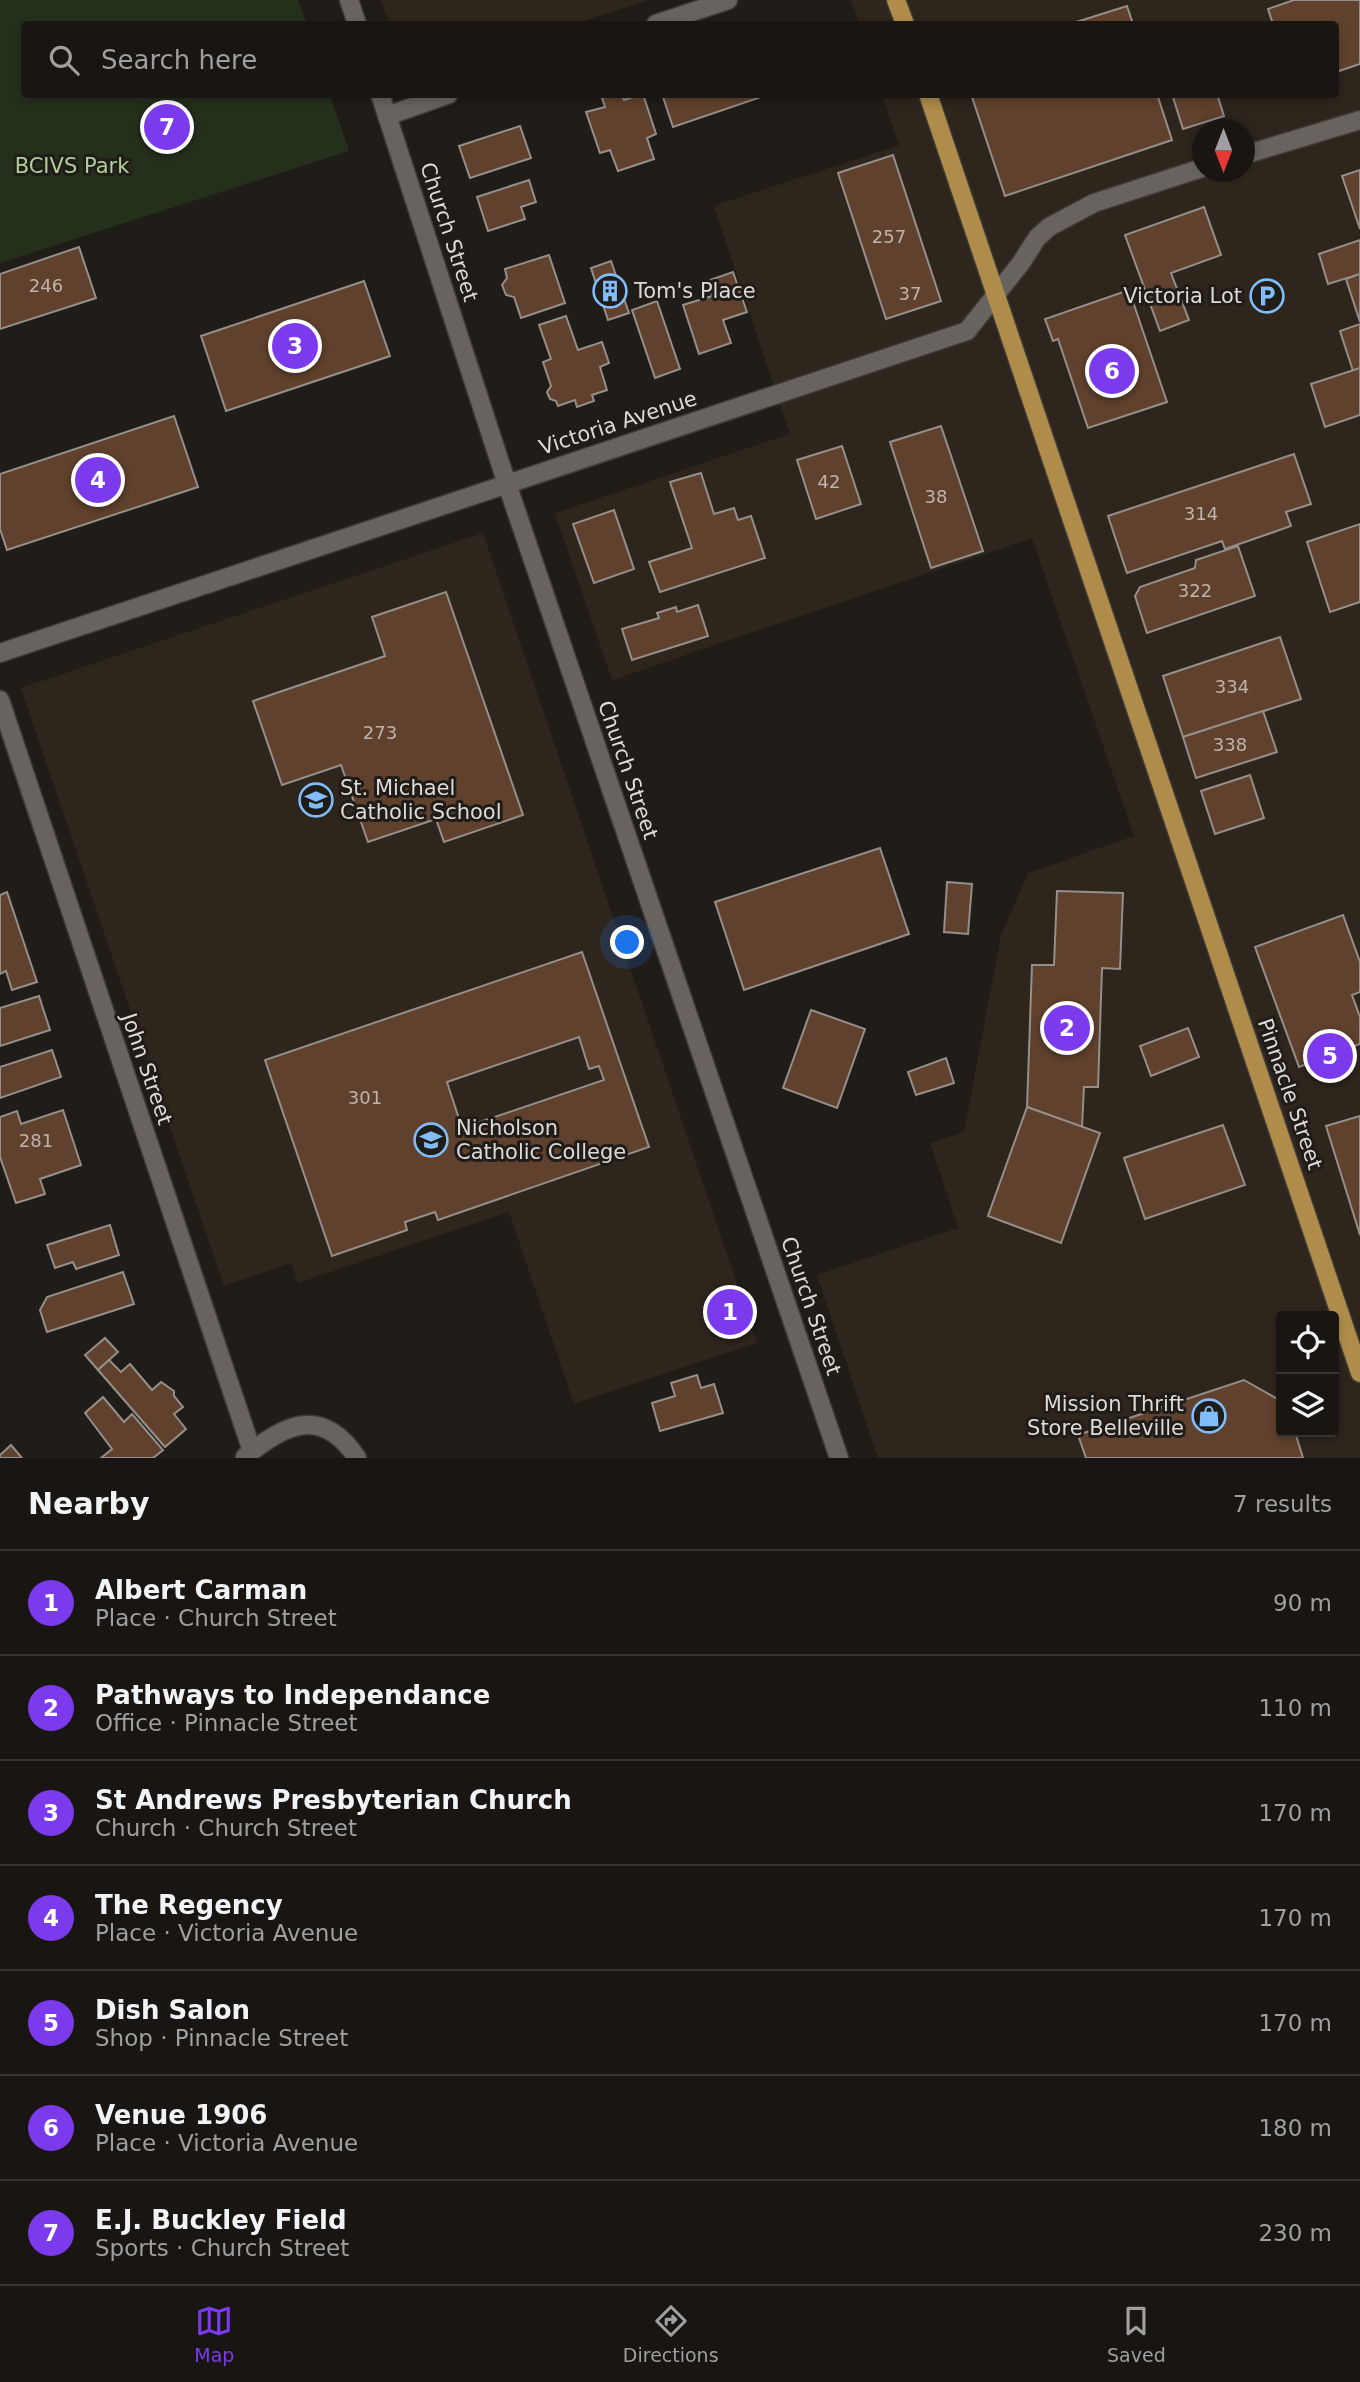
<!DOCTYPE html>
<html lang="en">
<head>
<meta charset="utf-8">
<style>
	body { margin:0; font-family:"DejaVu Sans",sans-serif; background:#211e1b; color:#f1f3f6 }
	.controls { position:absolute; right:21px; bottom:21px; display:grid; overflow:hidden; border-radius:7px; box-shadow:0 4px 10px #0003 }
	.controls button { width:63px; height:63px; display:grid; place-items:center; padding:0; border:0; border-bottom:2px solid #363432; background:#181512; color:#f1f3f6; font:35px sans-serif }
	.compass { position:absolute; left:1192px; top:119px; width:63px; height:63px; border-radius:50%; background:#181512; box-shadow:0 4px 10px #0003; rotate:180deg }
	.you { position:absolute; left:628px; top:943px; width:24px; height:24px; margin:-18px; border:5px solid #fff; border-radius:50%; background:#1a73e8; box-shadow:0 0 0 10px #1a73e833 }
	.badge { display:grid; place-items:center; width:46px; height:46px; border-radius:50%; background:#7c3aed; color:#fff; font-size:23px; font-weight:700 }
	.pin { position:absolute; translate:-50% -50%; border:4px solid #fff; box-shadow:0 2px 7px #0006 }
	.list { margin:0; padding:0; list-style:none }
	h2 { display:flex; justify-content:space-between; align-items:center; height:91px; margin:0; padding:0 28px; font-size:30px }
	h2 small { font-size:23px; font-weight:400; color:#9f9f9f }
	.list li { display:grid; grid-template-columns:46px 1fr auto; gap:21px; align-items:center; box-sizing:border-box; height:105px; padding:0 28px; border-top:2px solid #363432 }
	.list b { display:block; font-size:26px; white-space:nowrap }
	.list p { margin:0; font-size:23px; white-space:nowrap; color:#9f9f9f }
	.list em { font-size:23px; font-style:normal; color:#9f9f9f }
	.icon { flex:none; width:38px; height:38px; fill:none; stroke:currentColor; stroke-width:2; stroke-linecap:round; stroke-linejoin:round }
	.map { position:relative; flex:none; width:1360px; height:1458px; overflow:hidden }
	.search { position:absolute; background:#181512; box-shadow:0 4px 10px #0003; left:21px; right:21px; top:21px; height:77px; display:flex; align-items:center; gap:18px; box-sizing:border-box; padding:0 24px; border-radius:7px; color:#9f9f9f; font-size:26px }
	.sheet { height:826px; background:#181512 }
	nav { display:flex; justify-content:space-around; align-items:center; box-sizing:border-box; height:98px; border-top:2px solid #363432; background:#181512; font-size:19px; color:#9f9f9f }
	nav a { display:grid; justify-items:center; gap:4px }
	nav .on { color:#7c3aed }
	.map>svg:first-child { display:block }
	.built { fill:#2e251d; fill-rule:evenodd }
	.green { fill:#242f1c }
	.building { fill:#60412d; stroke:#958f8b; stroke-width:2; fill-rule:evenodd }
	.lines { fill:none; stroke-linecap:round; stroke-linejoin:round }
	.street-casing { stroke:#3d3a37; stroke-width:21 }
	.secondary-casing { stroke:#3d3a37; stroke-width:21 }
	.primary-casing { stroke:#3d3a37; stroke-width:21 }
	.street { stroke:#68635e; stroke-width:18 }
	.secondary { stroke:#68635e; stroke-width:18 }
	.primary { stroke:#af8c4a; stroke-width:18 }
	.labels { text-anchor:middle; stroke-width:6; stroke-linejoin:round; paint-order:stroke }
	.number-label { font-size:18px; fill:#beb4ad }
	.park-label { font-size:21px; fill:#afcf98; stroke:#201c18 }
	.street-label { font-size:21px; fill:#dddad8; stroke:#201c18 }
	.poi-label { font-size:21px; fill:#dddad8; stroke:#201c18; text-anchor:start }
</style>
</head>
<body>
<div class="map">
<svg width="1360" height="1458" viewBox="0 0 1360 1458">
	<rect width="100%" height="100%" fill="#201c18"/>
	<g class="built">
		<path d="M381,0h268l-74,24h-186z"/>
		<path d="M851,0h509v1458h-482l-61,-183 141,-47 -28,-85 34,-11 37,-197 27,-62 106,-37 -102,-298 -420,142 -57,-167 235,-79 -76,-228 185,-61 -17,-50 454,-1v-70h-477zM1202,130h42v42h-42zM1281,1316h53v116h-53z"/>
		<path d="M483,533l274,810 -183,61 -65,-192 -211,71 -7,-20 -67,23 -203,-598z"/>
	</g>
	<path class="green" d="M0,0h298l9,24h-283v70l306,1 19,56 -349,112z"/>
	<g class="building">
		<path d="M1294,0h66v64l-24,8v-48h-63l-5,-15z"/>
		<path d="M1127,6l6,18h-63z"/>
		<path d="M614,94h8l2,6 19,-6 13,40 -9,4 7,21 -36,12 -8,-21 -10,3 -14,-41 19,-5 -3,-9z"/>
		<path d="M662,94h108l-97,33z"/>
		<path d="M971,94h186l15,46 -167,56z"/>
		<path d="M1172,94h45l7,22 -41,13z"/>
		<path d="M520,126l11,32 -61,20 -11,-32z"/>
		<path d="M893,155l48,146 -55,18 -48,-146z"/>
		<path d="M1360,170v59l-18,-53z"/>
		<path d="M529,180l7,22 -15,5 4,12 -37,12 -11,-34z"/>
		<path d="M1204,207l17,48 -50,18 18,47 -29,11 -35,-96z"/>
		<path d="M1360,240v34l-32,10 -9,-30z"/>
		<path d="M79,247l17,51 -96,31v-55z"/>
		<path d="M549,255l16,48 -44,15 -7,-21 -8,-2 -4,-10 5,-7 -2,-9z"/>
		<path d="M611,261l18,52 -21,7 -17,-52z"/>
		<path d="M733,272l14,40 -24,8 8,23 -32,11 -16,-49 29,-9 -5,-15z"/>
		<path d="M1360,274v48l-14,-43z"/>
		<path d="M364,281l26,75 -164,55 -25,-75z"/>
		<path d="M1129,290l38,112 -79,26 -30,-89 -5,2 -8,-22z"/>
		<path d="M657,301l23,68 -25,9 -23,-68z"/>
		<path d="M566,316l12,34 24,-8 7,21 -9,4 7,23 -15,5 2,6 -17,6 -2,-7 -17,6 -2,-5 -6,-2 -3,-7 4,-6 -8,-24 8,-3 -12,-34z"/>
		<path d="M1360,324v44l-7,3 -13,-40z"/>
		<path d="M1360,368v47l-35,12 -14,-43z"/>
		<path d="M174,416l24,71 -191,63 -7,-21v-55z"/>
		<path d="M941,426l42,125 -52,17 -41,-126z"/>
		<path d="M842,446l19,58 -45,15 -19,-59z"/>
		<path d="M1294,454l17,50 -25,8 5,14 -66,23 -3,-8 -95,32 -19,-57z"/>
		<path d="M701,473l13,41 20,-6 4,12 13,-4 14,42 -105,34 -11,-30 43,-14 -22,-66z"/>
		<path d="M614,510l20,59 -40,14 -21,-59z"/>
		<path d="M1360,524v78l-30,10 -23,-70z"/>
		<path d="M1238,546l17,50 -108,37 -12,-37 5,-9 55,-19 1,-8z"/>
		<path d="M446,592l77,223 -79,27 -8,-23 -68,23 -27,-77 -59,20 -29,-84 132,-45 -13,-39z"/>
		<path d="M698,605l10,31 -76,24 -10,-31 37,-11 -2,-5 19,-6 1,5z"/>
		<path d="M1280,637l21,62 -118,38 -20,-61z"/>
		<path d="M1263,711l14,41 -81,26 -13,-41z"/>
		<path d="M1250,775l14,43 -49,16 -14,-43z"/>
		<path d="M880,848l29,86 -165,56 -29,-88z"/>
		<path d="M947,882l25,2 -4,50 -24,-2z"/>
		<path d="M1057,891l66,2 -3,76 -18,-1 -4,119h-14l-2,40 -55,-20 5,-142h22z"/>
		<path d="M7,892l30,90 -25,8 -6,-19 -6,3v-79z"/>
		<path d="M1343,915l17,47v30l-8,3 8,22v27l-61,23 -44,-120z"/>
		<path d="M582,952l67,195 -211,73 -3,-8 -30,10 2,8 -75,26 -67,-196zM579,1037l10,32 10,-3 5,14 -142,48 -15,-46z"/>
		<path d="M39,996l11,34 -50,16v-38z"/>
		<path d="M811,1010l54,19 -28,79 -54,-20z"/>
		<path d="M1188,1028l11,29 -48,19 -11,-30z"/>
		<path d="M52,1050l9,27 -61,21v-31z"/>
		<path d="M946,1058l8,25 -38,12 -8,-23z"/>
		<path d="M1027,1107l73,26 -39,110 -73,-27z"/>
		<path d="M63,1110l18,55 -41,14 5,15 -29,9 -16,-46v-40l17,-6 4,13z"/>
		<path d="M1360,1116v119l-34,-109z"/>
		<path d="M1223,1125l22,60 -100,34 -21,-61z"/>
		<path d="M110,1225l9,30 -43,14 -3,-7 -18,6 -8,-23z"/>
		<path d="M123,1272l11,32 -87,28 -7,-22 7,-13z"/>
		<path d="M105,1338l13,14 -20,18 -13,-15z"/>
		<path d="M109,1360l12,12 9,-8 22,26 9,-8 13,9v5l9,11 -9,7 12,15 -21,18 -67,-77z"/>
		<path d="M697,1375l4,13 13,-4 9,29 -63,18 -8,-28 23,-7 -4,-13z"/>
		<path d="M1244,1380l37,21v31h14l8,26h-217l-8,-23z"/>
		<path d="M103,1397l21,25 8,-8 31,36 -10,8h-52l11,-9 -27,-36z"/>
		<path d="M11,1445l11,13h-22v-3z"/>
	</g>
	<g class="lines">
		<defs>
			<g id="street">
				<path d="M656,24l72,-24"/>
				<path d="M387,116l62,-22"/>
				<path d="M0,700l252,751"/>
				<path d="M245,1457c40,-34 78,-51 112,1"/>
			</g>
			<g id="secondary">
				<path d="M349,0l8,24"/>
				<path d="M380,94l127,390 332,974"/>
				<path d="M1244,155l116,-35"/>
				<path d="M0,653l967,-322 54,-68 16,-25 12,-11 45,-24 108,-35"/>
			</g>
			<g id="primary">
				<path d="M896,0l9,24"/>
				<path d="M928,94l432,1279"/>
			</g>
		</defs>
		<use href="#street" class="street-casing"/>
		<use href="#secondary" class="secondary-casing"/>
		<use href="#primary" class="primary-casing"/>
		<use href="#street" class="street"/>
		<use href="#secondary" class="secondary"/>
		<use href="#primary" class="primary"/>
	</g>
	<defs>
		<symbol id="building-ring" viewBox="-11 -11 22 22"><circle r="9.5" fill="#201c18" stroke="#81bdfa" stroke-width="1.5"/><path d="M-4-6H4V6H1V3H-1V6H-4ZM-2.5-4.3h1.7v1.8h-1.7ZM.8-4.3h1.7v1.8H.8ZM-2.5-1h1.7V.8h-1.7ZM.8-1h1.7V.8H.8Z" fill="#81bdfa"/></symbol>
		<symbol id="parking-ring" viewBox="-11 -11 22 22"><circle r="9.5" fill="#201c18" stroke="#81bdfa" stroke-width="1.5"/><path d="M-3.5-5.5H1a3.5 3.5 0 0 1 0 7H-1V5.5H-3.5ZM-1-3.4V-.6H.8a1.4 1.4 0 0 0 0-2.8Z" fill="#81bdfa"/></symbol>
		<symbol id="school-ring" viewBox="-11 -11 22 22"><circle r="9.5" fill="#201c18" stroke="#81bdfa" stroke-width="1.5"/><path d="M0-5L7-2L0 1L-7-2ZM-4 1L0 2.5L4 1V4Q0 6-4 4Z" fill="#81bdfa"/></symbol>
		<symbol id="shop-ring" viewBox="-11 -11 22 22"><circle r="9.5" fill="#201c18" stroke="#81bdfa" stroke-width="1.5"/><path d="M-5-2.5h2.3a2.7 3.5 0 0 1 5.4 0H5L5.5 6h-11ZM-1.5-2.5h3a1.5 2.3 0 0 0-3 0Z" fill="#81bdfa"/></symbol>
	</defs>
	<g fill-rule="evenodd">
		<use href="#building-ring" x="591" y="272" width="38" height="38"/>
		<use href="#parking-ring" x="1248" y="277" width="38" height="38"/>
		<use href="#school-ring" x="297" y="781" width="38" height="38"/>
		<use href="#school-ring" x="412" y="1121" width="38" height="38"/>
		<use href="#shop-ring" x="1190" y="1397" width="38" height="38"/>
	</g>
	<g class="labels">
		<g class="number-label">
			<text x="889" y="243">257</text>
			<text x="46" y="292">246</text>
			<text x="910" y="300">37</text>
			<text x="829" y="488">42</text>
			<text x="936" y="503">38</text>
			<text x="1201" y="520">314</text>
			<text x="1195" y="597">322</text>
			<text x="1232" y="693">334</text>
			<text x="380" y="739">273</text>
			<text x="1230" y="751">338</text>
			<text x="365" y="1104">301</text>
			<text x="36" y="1147">281</text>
		</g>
		<g class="park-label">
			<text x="72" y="173">BCIVS Park</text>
		</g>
		<g class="street-label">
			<text transform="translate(449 232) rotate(72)" y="7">Church Street</text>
			<text transform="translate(618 423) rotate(-18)" y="7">Victoria Avenue</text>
			<text transform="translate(628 770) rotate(71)" y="7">Church Street</text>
			<text transform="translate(147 1069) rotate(71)" y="7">John Street</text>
			<text transform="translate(1290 1094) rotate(71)" y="7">Pinnacle Street</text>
			<text transform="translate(811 1306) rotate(71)" y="7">Church Street</text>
		</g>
		<g class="poi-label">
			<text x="634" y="298">Tom's Place</text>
			<text x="1242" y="303" text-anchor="end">Victoria Lot</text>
			<text x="340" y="795">St. Michael<tspan x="340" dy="24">Catholic School</tspan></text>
			<text x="456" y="1135">Nicholson<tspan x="456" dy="24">Catholic College</tspan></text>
			<text x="1184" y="1411" text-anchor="end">Mission Thrift<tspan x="1184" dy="24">Store Belleville</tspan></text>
		</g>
	</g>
</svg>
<div class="controls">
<button><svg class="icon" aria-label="locate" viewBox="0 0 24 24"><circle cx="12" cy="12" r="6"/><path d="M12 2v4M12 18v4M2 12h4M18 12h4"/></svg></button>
<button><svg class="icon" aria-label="layers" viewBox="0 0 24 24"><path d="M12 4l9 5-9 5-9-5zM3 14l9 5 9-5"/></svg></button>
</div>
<svg class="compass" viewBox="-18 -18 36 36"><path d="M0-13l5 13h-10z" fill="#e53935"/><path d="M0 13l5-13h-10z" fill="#9f9f9f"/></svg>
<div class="you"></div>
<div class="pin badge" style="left:730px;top:1312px">1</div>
<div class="pin badge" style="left:1067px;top:1028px">2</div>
<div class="pin badge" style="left:295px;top:346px">3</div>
<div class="pin badge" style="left:98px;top:480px">4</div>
<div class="pin badge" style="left:1330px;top:1056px">5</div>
<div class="pin badge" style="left:1112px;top:371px">6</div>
<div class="pin badge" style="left:167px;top:127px">7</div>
<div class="search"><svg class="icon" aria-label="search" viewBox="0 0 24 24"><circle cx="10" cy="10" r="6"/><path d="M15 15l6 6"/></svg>Search here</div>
</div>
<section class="sheet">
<h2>Nearby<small>7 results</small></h2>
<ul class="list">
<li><span class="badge">1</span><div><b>Albert Carman</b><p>Place · Church Street</p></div><em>90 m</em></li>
<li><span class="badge">2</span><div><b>Pathways to Independance</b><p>Office · Pinnacle Street</p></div><em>110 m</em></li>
<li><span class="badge">3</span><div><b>St Andrews Presbyterian Church</b><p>Church · Church Street</p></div><em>170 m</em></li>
<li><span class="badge">4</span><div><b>The Regency</b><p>Place · Victoria Avenue</p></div><em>170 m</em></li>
<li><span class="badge">5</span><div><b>Dish Salon</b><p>Shop · Pinnacle Street</p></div><em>170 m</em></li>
<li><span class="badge">6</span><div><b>Venue 1906</b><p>Place · Victoria Avenue</p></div><em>180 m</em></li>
<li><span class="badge">7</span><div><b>E.J. Buckley Field</b><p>Sports · Church Street</p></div><em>230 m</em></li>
</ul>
</section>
<nav>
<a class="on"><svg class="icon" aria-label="map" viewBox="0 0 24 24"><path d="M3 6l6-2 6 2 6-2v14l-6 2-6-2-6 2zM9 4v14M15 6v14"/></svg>Map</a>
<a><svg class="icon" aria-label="directions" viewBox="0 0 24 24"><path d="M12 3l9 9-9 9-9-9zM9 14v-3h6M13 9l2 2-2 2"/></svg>Directions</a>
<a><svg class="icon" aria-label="saved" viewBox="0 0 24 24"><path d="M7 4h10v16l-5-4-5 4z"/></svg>Saved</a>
</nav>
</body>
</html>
